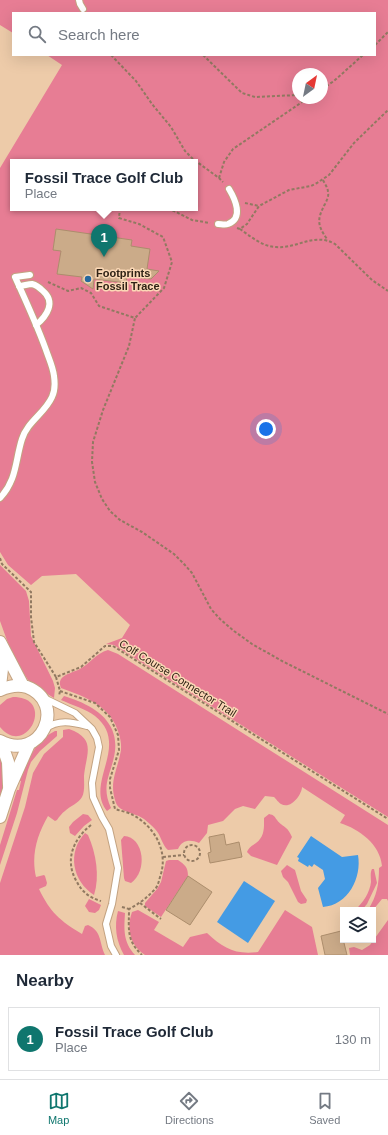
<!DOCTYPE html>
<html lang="en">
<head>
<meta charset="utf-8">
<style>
	body { margin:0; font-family:Arial,sans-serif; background:#f6f6f7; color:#1f2937 }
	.controls { position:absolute; right:12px; bottom:12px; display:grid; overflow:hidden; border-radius:0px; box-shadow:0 4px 16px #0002 }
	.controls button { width:36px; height:36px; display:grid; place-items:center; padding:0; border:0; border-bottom:1px solid #e0e1e3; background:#fff; color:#1f2937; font:20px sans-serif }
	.compass { position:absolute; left:292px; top:68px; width:36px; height:36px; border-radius:50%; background:#fff; box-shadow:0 4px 16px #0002; rotate:33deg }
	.you { position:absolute; left:266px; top:429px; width:14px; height:14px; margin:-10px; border:3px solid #fff; border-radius:50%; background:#1a73e8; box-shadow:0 0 0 6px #1a73e833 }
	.badge { display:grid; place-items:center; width:26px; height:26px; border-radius:50%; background:#0f766e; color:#fff; font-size:13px; font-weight:700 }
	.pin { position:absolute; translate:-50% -33px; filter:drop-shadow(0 1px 2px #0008) }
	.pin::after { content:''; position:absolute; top:21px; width:14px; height:12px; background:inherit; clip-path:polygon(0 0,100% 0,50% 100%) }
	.popup { position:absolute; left:10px; top:159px; width:188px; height:52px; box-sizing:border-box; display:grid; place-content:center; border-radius:0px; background:#fff; filter:drop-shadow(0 1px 3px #0005); font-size:13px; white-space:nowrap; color:#747a83 }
	.popup b { font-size:15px; color:#1f2937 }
	.popup::after { content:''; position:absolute; left:50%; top:100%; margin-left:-8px; border:8px solid transparent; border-top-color:#fff }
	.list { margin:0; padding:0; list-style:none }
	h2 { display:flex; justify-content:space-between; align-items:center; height:52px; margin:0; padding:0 16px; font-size:17px }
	h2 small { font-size:13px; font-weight:400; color:#747a83 }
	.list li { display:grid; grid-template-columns:26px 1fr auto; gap:12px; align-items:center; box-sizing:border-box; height:64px; margin:0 8px 8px; padding:0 8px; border:1px solid #e0e1e3; border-radius:0px }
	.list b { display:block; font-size:15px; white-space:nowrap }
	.list p { margin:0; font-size:13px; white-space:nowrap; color:#747a83 }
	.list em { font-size:13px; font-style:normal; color:#747a83 }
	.icon { flex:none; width:22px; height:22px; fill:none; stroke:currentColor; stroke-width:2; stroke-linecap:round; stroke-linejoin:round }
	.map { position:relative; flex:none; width:388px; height:955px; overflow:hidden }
	.search { position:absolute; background:#fff; box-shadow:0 4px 16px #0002; left:12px; right:12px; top:12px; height:44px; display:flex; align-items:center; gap:10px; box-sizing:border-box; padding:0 14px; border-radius:0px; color:#747a83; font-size:15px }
	.sheet { height:124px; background:#fff }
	nav { display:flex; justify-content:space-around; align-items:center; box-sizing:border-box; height:56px; border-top:1px solid #e0e1e3; background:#fff; font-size:11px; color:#747a83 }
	nav a { display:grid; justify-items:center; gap:2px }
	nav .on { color:#0f766e }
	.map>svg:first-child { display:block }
	.green { fill:#e77d94; fill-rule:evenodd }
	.water { fill:#449be4 }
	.building { fill:#cbab89; stroke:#ac8d6c }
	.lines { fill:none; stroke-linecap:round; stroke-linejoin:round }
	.lane-casing { stroke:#c3a382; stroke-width:8 }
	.street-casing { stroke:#c3a382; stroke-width:14 }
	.path { stroke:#917961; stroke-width:2; stroke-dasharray:3 2; stroke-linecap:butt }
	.lane { stroke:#fff; stroke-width:6 }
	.street { stroke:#fff; stroke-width:12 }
	.poi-dot { fill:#27689e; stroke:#fbd8b6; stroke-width:1.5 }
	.labels { text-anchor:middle; stroke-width:3; stroke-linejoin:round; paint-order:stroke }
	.poi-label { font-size:11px; font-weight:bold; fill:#302316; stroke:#fbd8b6; text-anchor:start }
	.street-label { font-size:11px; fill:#302316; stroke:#fbd8b6 }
</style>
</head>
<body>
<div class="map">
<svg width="388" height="955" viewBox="0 0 388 955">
	<rect width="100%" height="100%" fill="#edcba9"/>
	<g class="green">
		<path d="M0,0h388v817l-268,-168 -6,-4 -8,-1 16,-6 8,-13 -54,-51 -34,2 -11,9 -23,-20 -8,-13v-384l62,-103 -15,-10h328v-42h-362v20l-13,-8zM298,74h24v24h-24zM13,162h182v46h-182z"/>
		<path d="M0,565l26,26 3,10 2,35 22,45 2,7 -1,10 -13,-8 -13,-10 -15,-23 -13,-36z"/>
		<path d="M108,650l10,4 270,171v76l-1,-2h-5l-9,11h-5c9,-14 11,-26 11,-42l3,-2c-2,-22 -23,-37 -42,-43l5,-8 -43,-28c0,7 -11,23 -21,17 -2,-1 -5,-5 -7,-7l-9,-1 -10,13 -12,-3 -8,3 -12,12 -15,4 -1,8 -8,10c-9,-4 -17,-3 -21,6l-10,1c-6,-5 -7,-15 -13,-21 -3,-3 -7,-7 -11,-10 -8,-6 -25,-7 -28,-16 -7,-19 0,-30 4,-48 2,-7 1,-14 -1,-21 -8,-28 -33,-37 -58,-46 -1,-3 -2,-5 0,-9 4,-5 12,-7 17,-9 11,-5 18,-17 30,-20z"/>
		<path d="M64,696c4,1 9,3 14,5 22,9 40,24 37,50 -3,23 -15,33 -4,57l-4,3c-23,-28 24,-66 -12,-95 -9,-7 -23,-11 -34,-16z"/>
		<path d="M13,697c44,0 13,62 -13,30v-22l7,-6z"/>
		<path d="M69,729c28,10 17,25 15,47 0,6 1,16 -2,21 -3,6 -12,9 -17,14 -3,2 -6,6 -8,9l-2,1 -7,-5c-11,19 -17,39 -12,61l8,-2 1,1 2,7 -1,3 -7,3c11,23 21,32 43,45l3,-8 3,-1c14,6 11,17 17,30h-105v-72l25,-76 8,-34 11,-19 19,-17v-7z"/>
		<path d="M55,731h2v5l-17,15 -9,11 -3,8 -11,43 -17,52v-20l17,-55h2l2,-9h-2c9,-21 15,-39 36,-50z"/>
		<path d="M0,756c6,14 4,28 0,42z"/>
		<path d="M83,814l5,1 4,5 -8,6 -9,10 -5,-3 -1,-6 4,-5z"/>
		<path d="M269,814c5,1 5,2 8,6 6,8 10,5 15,17l-15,28 -26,-9 -4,-4c2,-5 5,-6 9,-9 9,-7 8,-16 8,-25z"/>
		<path d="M85,833l3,2c8,18 12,41 6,60 -22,-14 -27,-43 -9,-62z"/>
		<path d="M124,836c20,1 24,35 7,47l-6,-2 -1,-3 -3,-38z"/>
		<path d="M169,860h9c7,5 10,7 10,16l-27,41 -16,-11v-3l12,-14 4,-7 5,-21z"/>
		<path d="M287,865l8,5 6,21 6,9 -1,3 -5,1 -3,-2 -10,-20 -5,-5 -2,-6z"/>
		<path d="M372,869h2l3,14 -10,21 -5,6h-7c8,-7 15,-18 16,-28 0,-5 -1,-9 1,-13z"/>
		<path d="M89,899l12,6 -2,5 -4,3 -6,-1 -4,-6z"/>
		<path d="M138,910l21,12 -5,8 29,17 7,-10 17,-4c16,15 28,22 51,19l27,-42 27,17 6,28h-173c-15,-10 -19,-26 -13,-43z"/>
		<path d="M118,911l7,2c-1,16 -2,29 10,42h-11c-8,-14 -10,-29 -6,-44z"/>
		<path d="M388,920v35h-38l-1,-7 5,-1 8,3 8,-5z"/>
	</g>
	<g class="water">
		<path d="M311,836l31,21 16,-2c4,23 -10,50 -35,52l-5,-19 7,-9 -2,-9 -9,-6 -2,3 -3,-2 -1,2 -10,-6 1,-3 -2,-1z"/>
		<path d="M244,881l31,20 -27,42 -31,-21z"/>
	</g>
	<g class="building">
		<path d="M56,229l76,11 -1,6 19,3 -3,20 12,2 -8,8 -24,-3 -1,7 -32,-4 -1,10 -12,-8 1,-4 -25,-3 4,-23 -8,-1z"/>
		<path d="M224,834l2,11 13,-3 3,15 -32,6 -2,-10 3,-1 -2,-15z"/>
		<path d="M188,876l24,16 -22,33 -24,-15z"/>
		<path d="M341,931l6,24h-22l-4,-19z"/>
	</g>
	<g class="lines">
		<defs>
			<g id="lane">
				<path d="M79,0l1,4 3,5"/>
				<path d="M218,224c3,0 7,1 10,0 16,-6 7,-25 1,-35"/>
				<path d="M19,286c4,0 9,-2 13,-2 4,1 8,4 11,7 13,11 4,25 -7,34"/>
				<path d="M0,498c17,-18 15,-37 22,-59 5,-17 23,-26 30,-42 3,-6 3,-14 2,-21 -1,-9 -5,-17 -8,-26 -9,-25 -20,-49 -31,-73l15,-2"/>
				<path d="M44,698l31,15 17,16 5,9 2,9 -7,36 1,14 9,20 7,12 9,39 -6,36 -6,20 5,22 5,9"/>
				<path d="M45,729c13,-10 27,-7 42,-3"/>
			</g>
			<g id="street">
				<path d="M0,642l23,44"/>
				<path d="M0,686l2,-17 -1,-22"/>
				<path d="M0,690c9,-4 17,-6 27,-3 41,16 14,76 -27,54"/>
				<path d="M1,742l7,20 1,24"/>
				<path d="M0,817l9,-28 20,-45"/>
			</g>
		</defs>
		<use href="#lane" class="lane-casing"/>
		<use href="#street" class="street-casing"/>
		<g class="path">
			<path d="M375,45l13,-13"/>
			<path d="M111,55l25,26 16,23 19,23 14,24 8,8 26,19 4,4"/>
			<path d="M203,55l39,38 13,4 43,-2"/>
			<path d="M322,89l12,-8 29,-26"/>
			<path d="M219,178l5,-16 9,-13 75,-51"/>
			<path d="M323,180c2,4 5,8 5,12 1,4 -1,8 -3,12 -8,15 -8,21 2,35"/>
			<path d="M245,203l14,3"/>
			<path d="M120,208l-1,10 20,6 24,13 9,25 -8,26 -29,30"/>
			<path d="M168,208l24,12 18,3"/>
			<path d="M237,228l3,1 7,-5 12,-18 30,-16 22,-4 6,-3 12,-8 25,-32 34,-33"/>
			<path d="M240,229c10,7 23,18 36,18 21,2 38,-15 59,-3l37,36 16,11"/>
			<path d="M48,282l20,9 13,-3 10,5 8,13 36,12 -6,28 -26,64 -10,32 -1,20 3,20 7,17 8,12 10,9 22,12 32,22 10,10 8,9 19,36 9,10 14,12 18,13 30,17 106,53"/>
			<path d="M0,558l2,6 29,28v25l3,25 22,35 25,-10 24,-21h8l275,173"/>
			<path d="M56,677l4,14 -1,5"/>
			<path d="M60,691l35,12 15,14 8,18 1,15 -9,29v9l5,21c6,2 13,3 18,6 22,12 36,37 27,62 -1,4 -2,8 -4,11 -8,9 -17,16 -27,21 0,20 -3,31 13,46"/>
			<path d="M91,825c-18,14 -27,36 -14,57 5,10 13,16 24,19"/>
			<circle cx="192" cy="853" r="8"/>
			<path d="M163,857l21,-2"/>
			<path d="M140,903l21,16"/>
			<path d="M122,907l7,2"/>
		</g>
		<use href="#lane" class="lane"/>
		<use href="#street" class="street"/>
	</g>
	<circle class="poi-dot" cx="88" cy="279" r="4"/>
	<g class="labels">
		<g class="poi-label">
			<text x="96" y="277">Footprints<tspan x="96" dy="13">Fossil Trace</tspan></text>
		</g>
		<g class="street-label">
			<text transform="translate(178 678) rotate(32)" y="4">Colf Course Connector Trail</text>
		</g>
	</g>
</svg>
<div class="controls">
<button><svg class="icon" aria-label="layers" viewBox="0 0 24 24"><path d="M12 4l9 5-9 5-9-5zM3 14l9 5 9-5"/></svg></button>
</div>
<svg class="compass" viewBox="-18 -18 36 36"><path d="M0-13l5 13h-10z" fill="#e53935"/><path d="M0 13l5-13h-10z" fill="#747a83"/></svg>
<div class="you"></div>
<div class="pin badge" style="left:104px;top:257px">1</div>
<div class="popup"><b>Fossil Trace Golf Club</b>Place</div>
<div class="search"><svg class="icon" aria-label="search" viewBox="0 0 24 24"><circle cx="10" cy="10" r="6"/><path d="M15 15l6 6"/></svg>Search here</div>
</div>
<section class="sheet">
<h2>Nearby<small></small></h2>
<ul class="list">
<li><span class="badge">1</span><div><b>Fossil Trace Golf Club</b><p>Place</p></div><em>130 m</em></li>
</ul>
</section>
<nav>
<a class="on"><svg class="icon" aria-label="map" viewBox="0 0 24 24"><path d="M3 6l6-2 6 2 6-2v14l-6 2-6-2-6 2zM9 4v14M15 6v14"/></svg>Map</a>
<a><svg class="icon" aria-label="directions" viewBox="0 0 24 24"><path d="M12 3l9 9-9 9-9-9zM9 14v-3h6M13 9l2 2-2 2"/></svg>Directions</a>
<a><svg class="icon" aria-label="saved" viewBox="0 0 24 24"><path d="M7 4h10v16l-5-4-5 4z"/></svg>Saved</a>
</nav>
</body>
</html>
